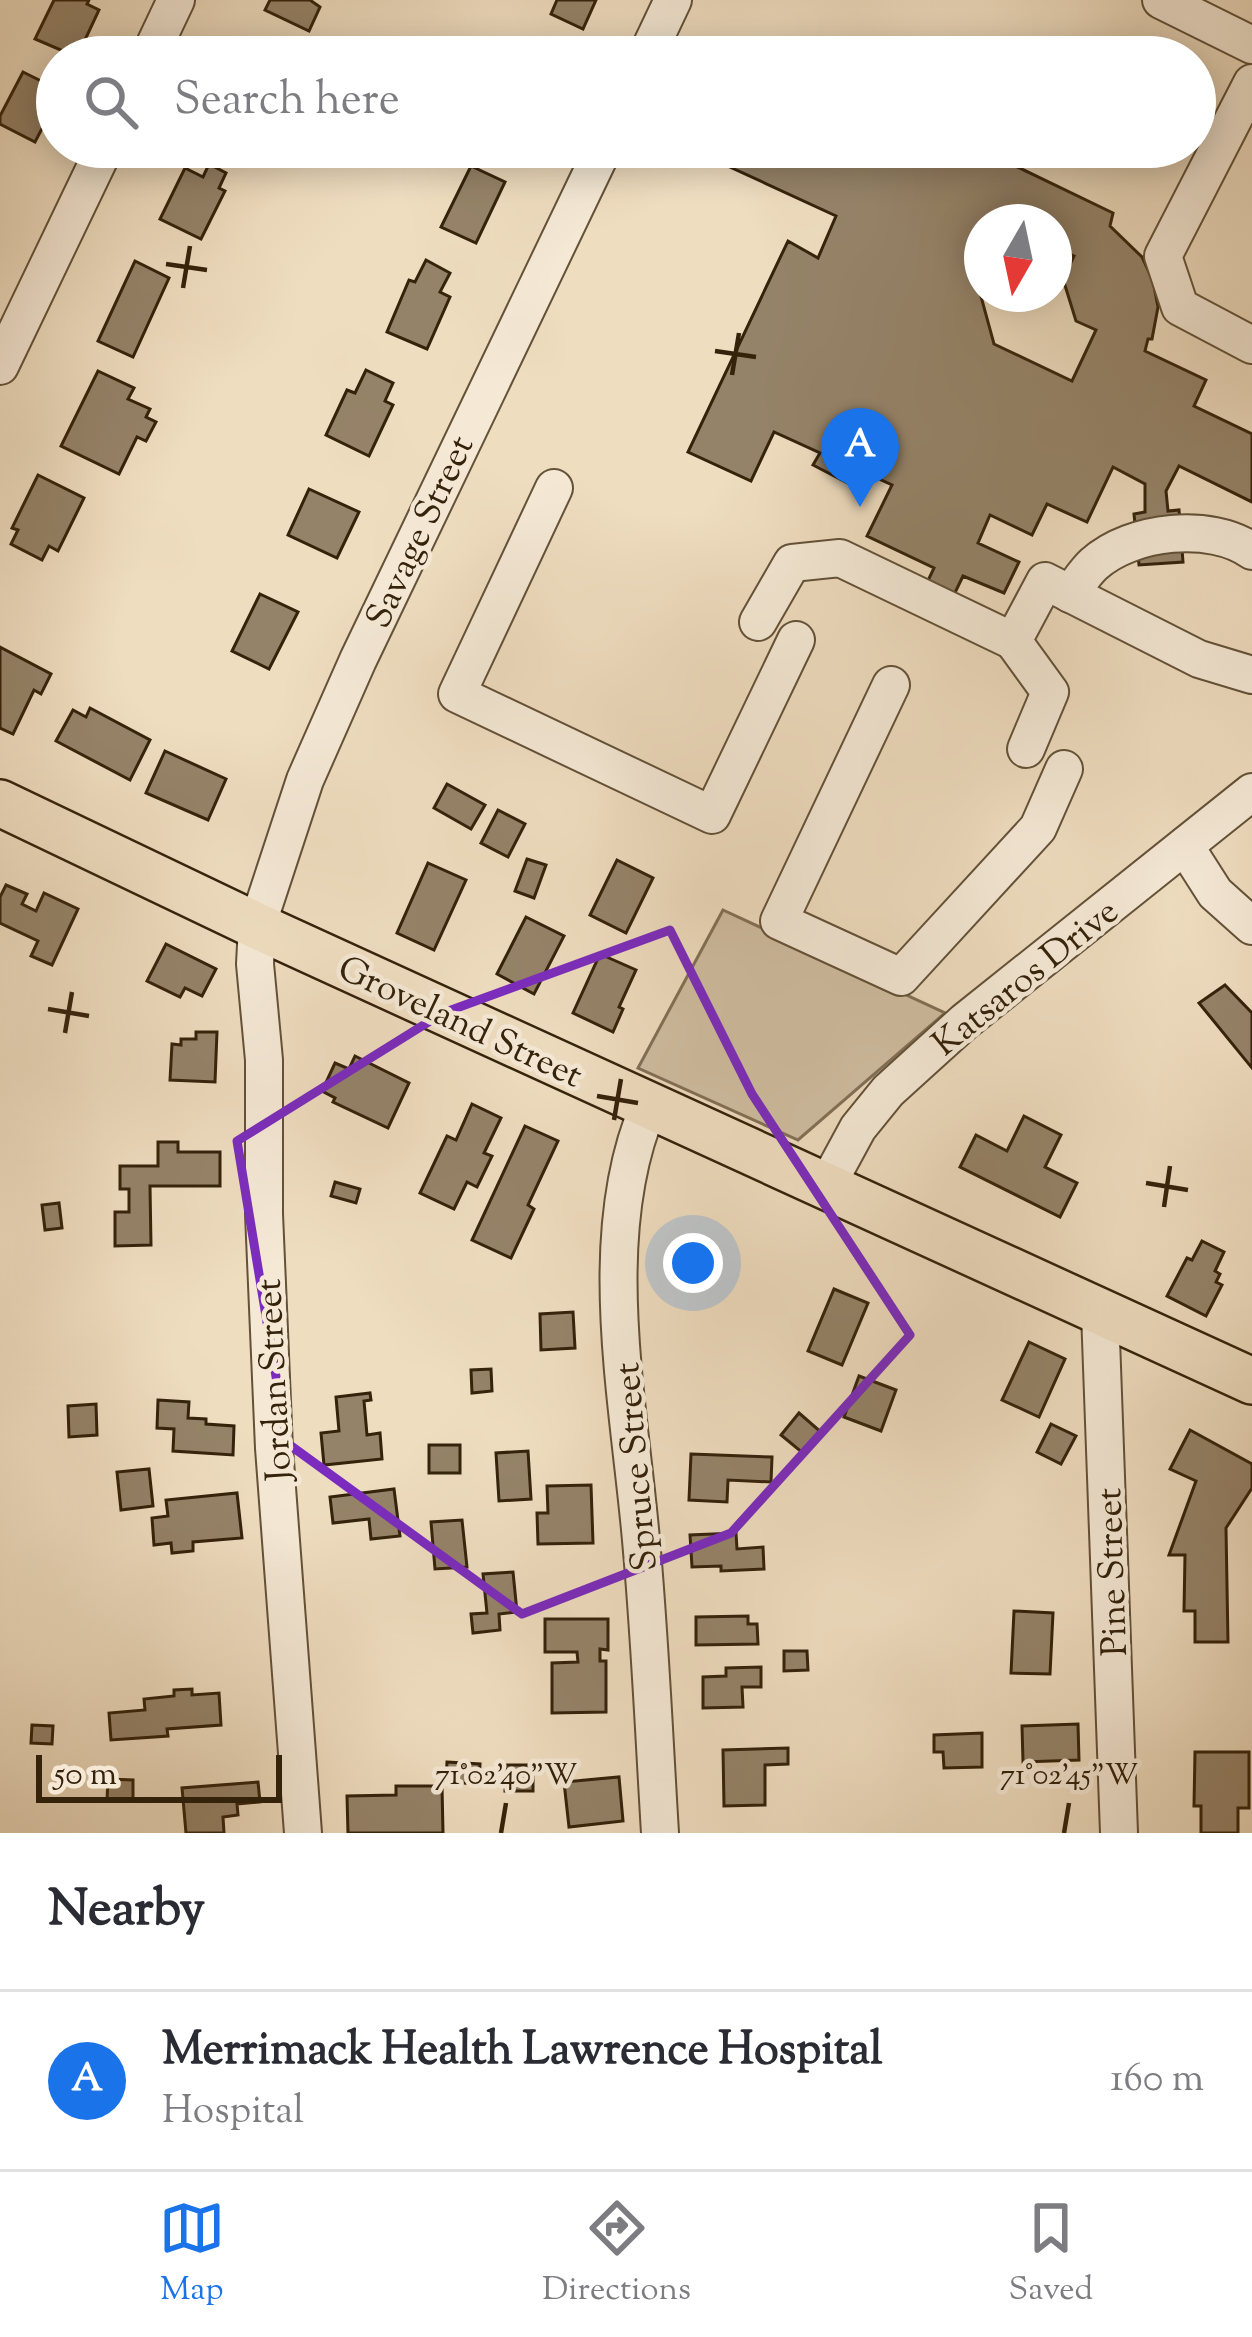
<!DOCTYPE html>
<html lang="en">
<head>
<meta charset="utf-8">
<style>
	body { margin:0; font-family:"Sorts Mill Goudy",serif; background:#f7f7f7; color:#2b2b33 }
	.compass { position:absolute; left:964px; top:204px; width:108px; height:108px; border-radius:50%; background:#fff; box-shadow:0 6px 30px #0003; rotate:189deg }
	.scale { position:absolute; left:36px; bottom:30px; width:246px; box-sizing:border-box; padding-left:12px; border:6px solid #34220b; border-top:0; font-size:33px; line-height:42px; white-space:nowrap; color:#34220b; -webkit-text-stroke:9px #f5e9d6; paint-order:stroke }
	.you { position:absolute; left:693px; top:1263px; width:42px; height:42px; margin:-30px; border:9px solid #fff; border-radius:50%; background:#1a73e8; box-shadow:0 0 0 18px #1a73e833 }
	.badge { display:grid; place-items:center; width:78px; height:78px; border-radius:50%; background:#1a73e8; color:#fff; font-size:39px; font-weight:700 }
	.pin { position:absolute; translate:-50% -99px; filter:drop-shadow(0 3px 6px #0008) }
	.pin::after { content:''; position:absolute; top:63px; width:42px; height:36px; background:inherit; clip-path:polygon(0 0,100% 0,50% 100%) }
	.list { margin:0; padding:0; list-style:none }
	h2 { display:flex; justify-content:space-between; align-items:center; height:156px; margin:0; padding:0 48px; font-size:51px }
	h2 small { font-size:39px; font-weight:400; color:#7c7c81 }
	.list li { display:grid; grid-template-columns:78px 1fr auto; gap:36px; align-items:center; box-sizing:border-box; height:180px; padding:0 48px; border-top:3px solid #e1e1e2 }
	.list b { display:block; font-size:45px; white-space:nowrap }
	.list p { margin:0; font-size:39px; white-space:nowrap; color:#7c7c81 }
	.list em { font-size:39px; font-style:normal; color:#7c7c81 }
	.icon { flex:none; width:66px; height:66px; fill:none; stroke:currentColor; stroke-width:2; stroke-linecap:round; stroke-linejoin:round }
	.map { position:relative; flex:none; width:1252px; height:1833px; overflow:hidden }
	.search { position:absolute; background:#fff; box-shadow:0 6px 30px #0003; left:36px; right:36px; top:36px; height:132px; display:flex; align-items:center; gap:30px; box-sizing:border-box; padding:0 42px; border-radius:66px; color:#7c7c81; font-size:45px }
	.sheet { height:336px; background:#fff }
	nav { display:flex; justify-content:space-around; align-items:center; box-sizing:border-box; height:168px; border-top:3px solid #e1e1e2; background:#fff; font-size:33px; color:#7c7c81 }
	nav a { display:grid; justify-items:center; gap:6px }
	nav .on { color:#1a73e8 }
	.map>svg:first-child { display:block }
	.green { fill:#cfbda1; stroke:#827056; stroke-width:3 }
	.building { fill:#958369; stroke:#34220b; stroke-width:3; fill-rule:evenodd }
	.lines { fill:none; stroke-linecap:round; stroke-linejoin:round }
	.minor-casing { stroke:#635138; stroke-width:40 }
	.major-casing { stroke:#34220b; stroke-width:50 }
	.minor { stroke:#f5e9d6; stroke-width:36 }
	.major { stroke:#efddc0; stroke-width:45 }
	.marked { fill:none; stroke:#7b2cbf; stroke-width:9; stroke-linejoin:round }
	.ticks { fill:none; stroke:#34220b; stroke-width:4.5 }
	.labels { text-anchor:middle; stroke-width:9; stroke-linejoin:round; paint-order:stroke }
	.street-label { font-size:36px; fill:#34220b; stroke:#f5e9d6 }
	.ticks-label { font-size:30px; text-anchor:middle; fill:#34220b; stroke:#f5e9d6; stroke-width:9; stroke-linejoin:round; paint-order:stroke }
</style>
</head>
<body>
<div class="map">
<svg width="1252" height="1833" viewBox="0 0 1252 1833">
	<rect width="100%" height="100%" fill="#efddc0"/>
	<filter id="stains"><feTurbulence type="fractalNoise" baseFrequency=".00167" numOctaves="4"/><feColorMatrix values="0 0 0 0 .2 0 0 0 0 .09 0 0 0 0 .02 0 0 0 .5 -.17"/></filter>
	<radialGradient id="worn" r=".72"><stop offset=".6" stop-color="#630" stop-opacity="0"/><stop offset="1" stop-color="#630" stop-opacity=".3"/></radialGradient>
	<path class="green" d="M723,910l222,103 -147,127 -160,-72z"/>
	<g class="building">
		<path d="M54,0h35l-2,4 12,6 -22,47 -42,-18z"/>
		<path d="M270,0h40l10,7 -11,24 -44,-21z"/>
		<path d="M557,0h39l-13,29 -32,-15z"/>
		<path d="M23,72l34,17v11l-22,42 -35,-18v-8z"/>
		<path d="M740,147h236l137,66 -3,13 32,31 11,24 5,26 -6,32h-4l-3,12 61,29 -12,26 58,28v68l-73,-36 -13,25 2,20 11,-1 4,52 -44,3 -5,-51 11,-2v-28l-32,-17 -26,55 -40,-18 -15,31 -42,-20 -12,28 41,19 -15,31 -41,-17 -12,25 -27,-12 10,-21 -67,-32 25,-51 -26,-12 -7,16 -46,-24 7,-12 -46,-21 -23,49 -63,-29 100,-211 30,17 18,-42 -106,-49zM982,222h72v25l20,9 -11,23 13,42 20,9 -24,51 -78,-37 -20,-73 8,-17z"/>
		<path d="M209,164l17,9 -7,15 6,3 -24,48 -41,-20 25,-51 18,9z"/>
		<path d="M471,166l34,16 -29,61 -35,-16z"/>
		<path d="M426,260l24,13 -10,19 10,5 -23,52 -40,-17 22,-52 6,2z"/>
		<path d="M135,261l34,17 -36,79 -35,-16z"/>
		<path d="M366,370l27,13 -8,18 8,4 -24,51 -43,-21 21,-45 8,3z"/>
		<path d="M98,371l36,17 -6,11 22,10 -4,8 10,5 -10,19 -9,-4 -18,37 -58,-28z"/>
		<path d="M38,475l46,23 -26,53 -9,-5 -7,14 -31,-16 7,-14 -6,-2z"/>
		<path d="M309,489l50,23 -22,46 -49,-23z"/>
		<path d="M260,594l38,18 -29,57 -37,-18z"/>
		<path d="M0,647l51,27 -10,20 -7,-4 -21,44 -13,-6z"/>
		<path d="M90,708l60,32 -20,40 -74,-39 17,-31 13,7z"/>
		<path d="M165,751l61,28 -18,41 -62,-27z"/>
		<path d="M447,784l38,21 -14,24 -37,-21z"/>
		<path d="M498,810l27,14 -17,33 -27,-14z"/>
		<path d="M527,859l19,6 -12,33 -19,-7z"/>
		<path d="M617,860l36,18 -27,55 -36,-18z"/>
		<path d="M428,863l38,17 -32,70 -37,-17z"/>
		<path d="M6,885l21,9 -5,10 14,7 8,-18 34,16 -26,56 -21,-9 7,-15 -38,-18v-26z"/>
		<path d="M526,917l38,19 -30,58 -37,-20z"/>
		<path d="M166,944l50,25 -14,27 -17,-8 -5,9 -33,-16z"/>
		<path d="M600,954l36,16 -17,37 4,2 -10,23 -40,-19z"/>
		<path d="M1225,985l27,28v55l-53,-65z"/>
		<path d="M196,1032h21l-2,50 -45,-2 2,-36 9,1v-6h15z"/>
		<path d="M355,1056l54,27 -21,45 -55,-26 2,-4 -13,-7 13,-28 14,6z"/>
		<path d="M472,1104l29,14 -17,35 8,3 -15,31 -10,-5 -13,27 -34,-16 27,-57 9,4z"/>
		<path d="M1024,1116l37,19 -16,32 32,16 -17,34 -100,-50 16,-32 31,16z"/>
		<path d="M525,1126l33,15 -30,64 6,4 -23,49 -39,-18z"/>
		<path d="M158,1142h20v10h42v34h-70l1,59 -36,1v-34h14v-23h-9v-23h38z"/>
		<path d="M335,1182l25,7 -4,14 -25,-7z"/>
		<path d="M59,1203l3,25 -17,2 -3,-25z"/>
		<path d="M1202,1241l22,11 -9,19 5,3 -4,8 6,3 -16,31 -39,-20 20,-38 5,2z"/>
		<path d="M834,1289l34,14 -26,62 -34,-14z"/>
		<path d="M573,1312l2,36 -34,2 -1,-36z"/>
		<path d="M1029,1342l36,17 -26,58 -37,-17z"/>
		<path d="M491,1369l1,22 -20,2 -1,-23z"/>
		<path d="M859,1376l37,14 -15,41 -37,-14z"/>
		<path d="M370,1393l1,7 -7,1 3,34 13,-2 2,26 -58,6 -3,-32 18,-2 -3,-34z"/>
		<path d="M158,1400l31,2 -1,16 18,1v5l28,2 -1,29 -60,-4 1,-22 -17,-1z"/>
		<path d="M96,1404l1,31 -28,2 -1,-31z"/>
		<path d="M799,1413l23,20 -18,21 -23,-19z"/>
		<path d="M1051,1424l25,12 -15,28 -24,-12z"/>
		<path d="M1190,1430l62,34v24l-26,40 2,114h-33v-31h-11l1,-56h-16l27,-74 -26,-12z"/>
		<rect x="429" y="1445" width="31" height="28"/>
		<path d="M528,1451l3,48 -32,2 -3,-48z"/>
		<path d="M691,1454l81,3 -1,25 -43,-2 -1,22 -38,-2z"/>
		<path d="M149,1469l4,37 -32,4 -4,-38z"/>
		<path d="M591,1485l2,58 -55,1 -1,-31h11l-1,-27z"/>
		<path d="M394,1489l6,47 -29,3 -2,-20 -36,4 -3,-26z"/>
		<path d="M237,1493l5,45 -49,4v9l-21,2 -1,-10 -17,2 -2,-27 16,-2 -2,-16z"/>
		<path d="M462,1520l5,47 -32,2 -4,-47z"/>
		<path d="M736,1533l1,16 26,-2 1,22 -43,2v-5l-29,1 -2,-32z"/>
		<path d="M513,1572l4,40 -18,2 1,16 -27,3 -2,-19 16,-1 -4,-39z"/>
		<path d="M1014,1611l39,2 -3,61 -39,-1z"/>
		<path d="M748,1616v8h9l1,20 -62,1v-28z"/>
		<path d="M545,1619h63v31l-8,-1v12h6v51l-54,1v-50l26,-1 -1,-10h-32z"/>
		<path d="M784,1651h23l1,19 -24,1z"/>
		<path d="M761,1667v20h-19l1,20 -40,1v-31l23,-1v-8z"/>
		<path d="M192,1689v6l27,-2 2,32 -54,4 1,7 -57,4 -2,-27 36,-3 -1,-11 30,-3v-6z"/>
		<path d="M1078,1724l1,36 -56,2 -1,-36z"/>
		<path d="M32,1725l21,1 -1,18 -21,-1z"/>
		<path d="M982,1733v34l-38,1 -1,-16h-9v-17z"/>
		<path d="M788,1748v16l-23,1v40l-41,1 -1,-56z"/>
		<path d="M1195,1752h54v56h-11v25h-37v-27h-7z"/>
		<path d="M447,1762l33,2 -1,20 -33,-2z"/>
		<path d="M506,1765h27v26h-28z"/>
		<path d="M619,1777l4,44 -54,6 -5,-45z"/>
		<path d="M108,1779l25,1v20h-26z"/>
		<path d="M258,1782l2,20 -23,2 1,11 -15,2 1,16h-38l-4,-45z"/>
		<path d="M396,1786h46l1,47h-95l-1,-37 49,-1z"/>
	</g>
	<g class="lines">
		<defs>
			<g id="minor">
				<path d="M1161,0l91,45"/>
				<path d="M149,57l27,-57"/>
				<path d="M646,57l27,-57"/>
				<path d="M1252,83l-89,173 17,51 72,38"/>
				<path d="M0,366l105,-219"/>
				<path d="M554,488l-97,206 255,121 84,-175"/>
				<path d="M1070,594c8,-10 15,-22 24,-30 38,-34 117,-42 158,-13"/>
				<path d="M758,622l34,-59 48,-5 173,83"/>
				<path d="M891,685l-112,236 122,56 137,-149 26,-59"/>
				<path d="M1026,749l24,-57 -37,-51 32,-60 154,78 53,16"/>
				<path d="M1185,846l30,47 37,33"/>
				<path d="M649,1106c-56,129 -20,296 -8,434 9,98 13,195 19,293"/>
				<path d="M826,1187l32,-59 30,-37 76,-69 288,-230"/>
				<path d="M1100,1312l19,521"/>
				<path d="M303,1833l-29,-385 -10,-234v-154l-9,-96 2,-38 48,-146 53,-120 246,-513"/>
			</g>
			<path id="major" d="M0,803l257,123 995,455"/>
		</defs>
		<use href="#minor" class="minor-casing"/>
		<use href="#major" class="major-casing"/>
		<use href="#minor" class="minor"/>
		<use href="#major" class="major"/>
	</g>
	<path class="marked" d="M670,930l82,164 158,241 -179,198 -209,81 -235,-171 -50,-302 206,-128z"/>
	<path class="ticks" d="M166,264l41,6M183,288l7,-42M715,351l41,6M732,375l7,-42M48,1009l41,7M65,1033l7,-41M597,1096l41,7M614,1120l7,-41M1146,1183l42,7M1164,1207l6,-41M501,1833l5,-30M1064,1833l5,-30"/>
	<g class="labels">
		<g class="street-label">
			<text transform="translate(418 531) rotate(-65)" y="13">Savage Street</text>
			<text transform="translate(1024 976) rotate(-39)" y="13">Katsaros Drive</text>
			<text transform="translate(461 1020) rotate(25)" y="13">Groveland Street</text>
			<text transform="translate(272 1380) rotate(-93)" y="13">Jordan Street</text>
			<text transform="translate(634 1467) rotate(-95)" y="13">Spruce Street</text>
			<text transform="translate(1110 1572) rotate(-92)" y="13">Pine Street</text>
		</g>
	</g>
	<g class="ticks-label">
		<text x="506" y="1784">71°02'40"W</text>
		<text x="1069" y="1784">71°02'45"W</text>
	</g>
	<rect width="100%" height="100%" filter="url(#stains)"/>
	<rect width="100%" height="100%" fill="url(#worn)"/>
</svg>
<svg class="compass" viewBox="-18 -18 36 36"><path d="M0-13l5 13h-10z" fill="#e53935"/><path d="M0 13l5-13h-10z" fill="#7c7c81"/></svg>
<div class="scale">50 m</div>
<div class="you"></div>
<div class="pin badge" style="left:860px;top:507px">A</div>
<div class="search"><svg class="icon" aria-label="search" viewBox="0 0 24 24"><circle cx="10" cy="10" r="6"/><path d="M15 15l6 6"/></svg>Search here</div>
</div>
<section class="sheet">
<h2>Nearby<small></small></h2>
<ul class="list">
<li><span class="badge">A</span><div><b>Merrimack Health Lawrence Hospital</b><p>Hospital</p></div><em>160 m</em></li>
</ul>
</section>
<nav>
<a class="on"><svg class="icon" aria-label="map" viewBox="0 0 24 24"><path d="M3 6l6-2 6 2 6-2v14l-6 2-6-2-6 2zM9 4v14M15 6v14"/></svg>Map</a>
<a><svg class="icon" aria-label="directions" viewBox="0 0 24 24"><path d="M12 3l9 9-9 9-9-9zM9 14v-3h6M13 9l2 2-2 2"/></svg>Directions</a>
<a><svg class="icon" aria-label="saved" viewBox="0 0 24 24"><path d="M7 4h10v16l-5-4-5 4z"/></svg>Saved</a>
</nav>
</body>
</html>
